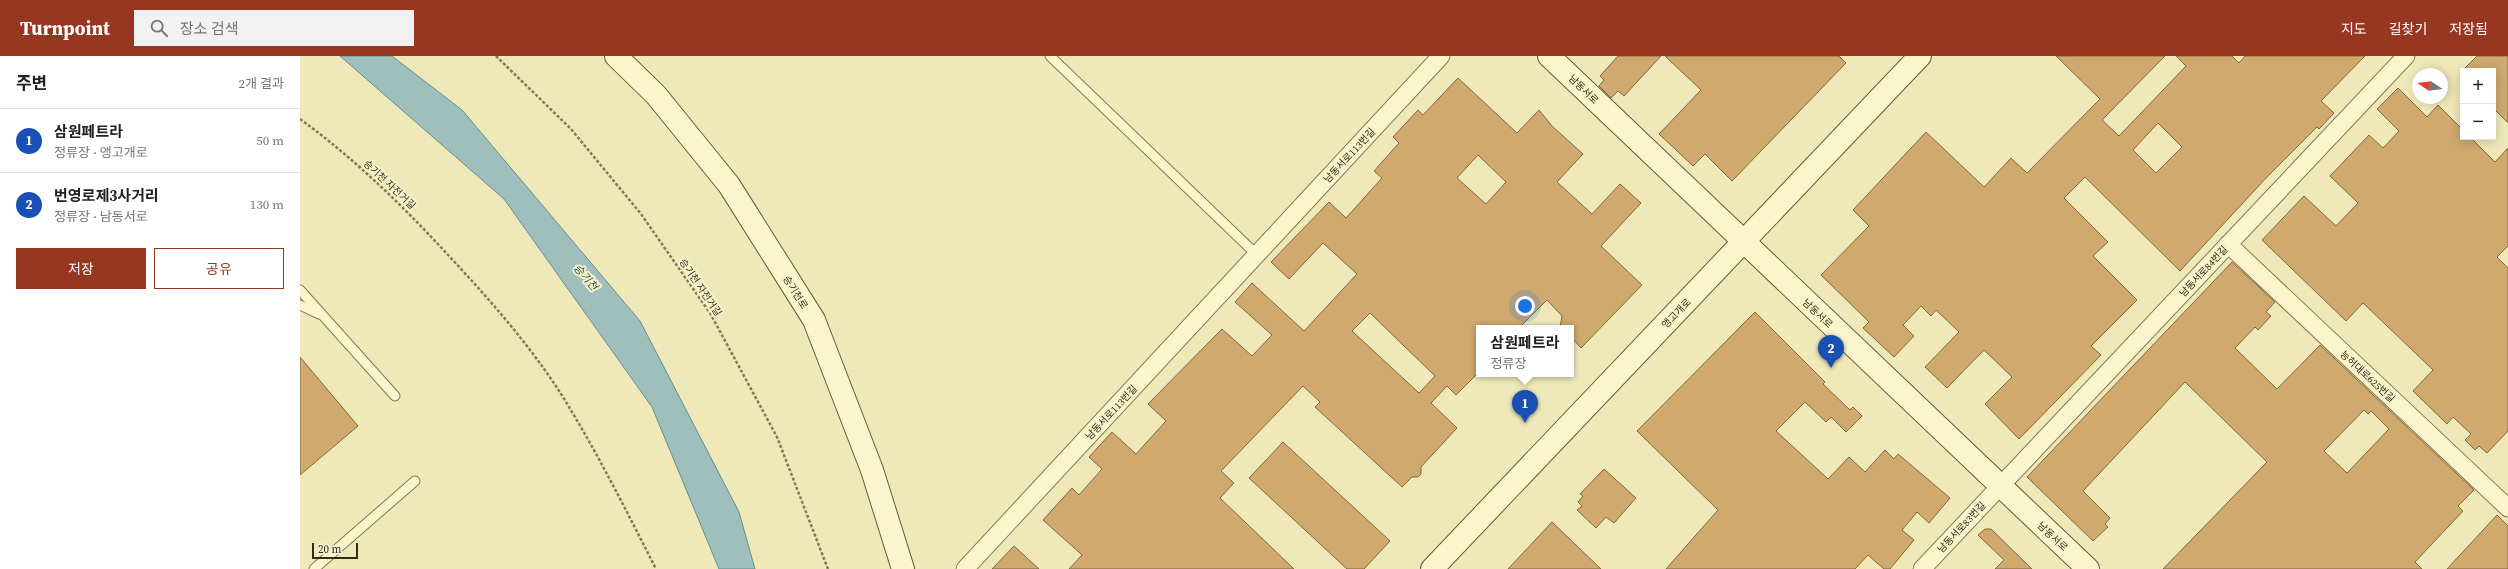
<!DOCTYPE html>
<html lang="ko">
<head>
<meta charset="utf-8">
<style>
	body { margin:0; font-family:"Source Serif 4","Noto Sans KR",serif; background:#f2f2f2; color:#222 }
	.controls { position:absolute; right:12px; top:12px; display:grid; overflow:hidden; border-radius:0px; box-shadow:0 2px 10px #0003 }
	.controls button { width:36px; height:36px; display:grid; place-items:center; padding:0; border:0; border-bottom:1px solid #e0e0e0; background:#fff; color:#222; font:20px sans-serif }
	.compass { position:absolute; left:2112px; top:12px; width:36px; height:36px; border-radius:50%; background:#fff; box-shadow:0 2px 10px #0003; rotate:283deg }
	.scale { position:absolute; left:12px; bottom:10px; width:46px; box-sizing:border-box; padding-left:4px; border:2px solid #342c1a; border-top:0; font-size:11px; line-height:14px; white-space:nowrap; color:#342c1a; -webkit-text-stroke:3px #f6f2ca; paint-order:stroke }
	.you { position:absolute; left:1225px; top:250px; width:14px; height:14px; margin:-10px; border:3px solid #fff; border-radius:50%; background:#1a73e8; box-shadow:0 0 0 6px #1a73e833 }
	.badge { display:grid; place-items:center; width:26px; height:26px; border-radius:50%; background:#973722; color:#fff; font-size:13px; font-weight:700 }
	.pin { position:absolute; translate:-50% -33px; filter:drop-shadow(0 1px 2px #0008) }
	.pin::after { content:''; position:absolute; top:21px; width:14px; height:12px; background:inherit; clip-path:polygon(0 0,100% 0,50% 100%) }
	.popup { position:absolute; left:1176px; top:269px; width:98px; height:52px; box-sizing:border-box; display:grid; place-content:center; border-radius:0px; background:#fff; filter:drop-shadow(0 1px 3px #0005); font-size:13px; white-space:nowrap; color:#767676 }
	.popup b { font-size:15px; color:#222 }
	.popup::after { content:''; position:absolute; left:50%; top:100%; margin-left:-8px; border:8px solid transparent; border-top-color:#fff }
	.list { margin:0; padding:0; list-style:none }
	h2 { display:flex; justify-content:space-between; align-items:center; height:52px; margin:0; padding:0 16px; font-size:17px }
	h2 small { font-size:13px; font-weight:400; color:#767676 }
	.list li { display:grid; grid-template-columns:26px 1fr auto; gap:12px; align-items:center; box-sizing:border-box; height:64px; padding:0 16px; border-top:1px solid #e0e0e0 }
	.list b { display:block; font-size:15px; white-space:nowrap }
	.list p { margin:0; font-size:13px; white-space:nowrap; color:#767676 }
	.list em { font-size:13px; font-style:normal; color:#767676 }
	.actions { display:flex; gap:8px; padding:12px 16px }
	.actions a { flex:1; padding:9px 0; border:1px solid #973722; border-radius:0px; text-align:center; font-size:14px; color:#973722 }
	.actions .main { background:#973722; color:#fff }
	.icon { flex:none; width:22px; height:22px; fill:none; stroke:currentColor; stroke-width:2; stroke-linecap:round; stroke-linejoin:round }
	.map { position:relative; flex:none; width:2208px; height:513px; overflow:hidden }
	header { display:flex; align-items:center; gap:24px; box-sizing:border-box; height:56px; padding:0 20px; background:#973722; color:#fff }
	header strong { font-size:19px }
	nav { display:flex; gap:22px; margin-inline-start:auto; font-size:14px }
	.search { width:280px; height:36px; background:#f2f2f2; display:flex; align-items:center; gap:10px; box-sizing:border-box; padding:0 14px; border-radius:0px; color:#767676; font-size:15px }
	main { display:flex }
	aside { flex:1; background:#fff }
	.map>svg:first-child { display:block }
	.water { fill:#9fbfbc; stroke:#678d8a }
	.building { fill:#cfa96e; stroke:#866639; fill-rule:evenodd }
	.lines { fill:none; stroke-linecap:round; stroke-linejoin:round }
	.lane-casing { stroke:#867854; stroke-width:11 }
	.street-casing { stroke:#867854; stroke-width:19 }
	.secondary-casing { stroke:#685938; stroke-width:24 }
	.path { stroke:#867854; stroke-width:2.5; stroke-dasharray:3 2; stroke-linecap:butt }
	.lane { stroke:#faf5cd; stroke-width:9 }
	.street { stroke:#faf5cd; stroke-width:17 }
	.secondary { stroke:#faf5cd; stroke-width:22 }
	.labels { text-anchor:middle; stroke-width:4; stroke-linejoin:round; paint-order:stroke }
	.street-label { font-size:10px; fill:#342c1a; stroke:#f6f2ca }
	.water-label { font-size:11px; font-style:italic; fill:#284f55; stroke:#f6f2ca }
</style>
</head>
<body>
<header>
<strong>Turnpoint</strong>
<div class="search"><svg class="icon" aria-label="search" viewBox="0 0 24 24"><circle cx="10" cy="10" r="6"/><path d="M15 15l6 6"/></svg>장소 검색</div>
<nav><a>지도</a><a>길찾기</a><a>저장됨</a></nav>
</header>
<main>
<aside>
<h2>주변<small>2개 결과</small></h2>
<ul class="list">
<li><span class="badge" style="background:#1a4fb4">1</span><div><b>삼원페트라</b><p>정류장 · 앵고개로</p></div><em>50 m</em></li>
<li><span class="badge" style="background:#1a4fb4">2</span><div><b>번영로제3사거리</b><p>정류장 · 남동서로</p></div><em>130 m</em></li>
</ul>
<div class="actions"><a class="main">저장</a><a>공유</a></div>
</aside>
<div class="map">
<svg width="2208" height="513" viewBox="0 0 2208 513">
	<rect width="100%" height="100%" fill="#efe9ba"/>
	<path class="water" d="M40,0h52l70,54 178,211 99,191 16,57h-36l-67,-162 -148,-208z"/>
	<g class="building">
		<path d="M1318,0h43l-37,40 -6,-5 -7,7 -12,-12 5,-6 -4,-4z"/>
		<path d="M1365,0h174l7,7 -114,118 -27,-27 -12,12 -34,-32 42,-44z"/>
		<path d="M1756,0h109l-63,64 17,16 67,-70 -10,-10h56l7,7 6,-7h120l-44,45 13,12 -15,16 -2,-2 -50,50 -87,94 -95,-94 -21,21 44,44 -15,14 44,44 -46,46 10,9 -82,84 -34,-35 27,-27 -28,-27 -37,38 -22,-21 34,-35 -23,-22 -5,6 -10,-10 -18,19 11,11 -20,21 -31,-29 6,-6 -48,-47 48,-49 -16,-16 73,-78 58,55 27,-29 16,15 73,-74zM1858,67l24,24 -26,26 -23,-23z"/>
		<path d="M2177,0h31v67l-15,-15v-37h-31z"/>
		<path d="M1158,22l59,55 22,-23 13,16 31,28 -26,28 35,32 28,-30 21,19 -40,43 41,39 -61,63 -10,-11v-9h-11l2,-12 -15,-16 -28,28h-40v44l-23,23 -9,-9 -16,17 26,25 -36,39v7l-3,3h-6l-10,10 -87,-80 5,-5 -17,-16 -82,85 13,12 -14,15 74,71h-225l13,-14 -39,-35 29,-32 7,7 23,-26 -13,-12 23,-25 24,22 30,-33 -18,-17 74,-75 30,27 20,-21 -37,-33 17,-19 52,48 53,-57 -34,-31 -34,36 -18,-17 58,-60 17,16 36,-40 -8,-7 25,-28 -6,-6 25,-27 5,5zM1178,99l28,27 -20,22 -29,-26zM1070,257l65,63 -16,17 -67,-62z"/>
		<path d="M2098,32l29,29 11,-12 25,25v7h7l25,25 13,-14v98l-11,11 11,11v163l-21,22 -8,-7 -4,4 -10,-10 6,-6 -18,-17 -6,7 -34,-33 20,-21 -70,-67 -17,18 -84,-81 42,-44 32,30 22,-23 -28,-27 39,-41 14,13 16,-17 -22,-22z"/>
		<path d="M1932,206l43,40 -9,10 5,4 -13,14 -3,-3 -20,21 42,41 43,-44 154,145 -16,16 5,5 -48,51 7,7h-259l104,-107 -82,-80 -102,109 27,27 -5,6 3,3 -15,14 -66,-64zM2064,354l4,4 3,-3 18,18 -42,44 -23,-22z"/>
		<path d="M1455,256l70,70 -2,2 27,26 3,-3 9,9 -16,16 -15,-15 -5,5 -21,-20 -29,29 52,48 21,-22 16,15 20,-22 9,9 4,-5 52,44 -21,25 -12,-11 -15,18 12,10 -24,29h-6l-16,-14 -13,14h-189l52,-59 -81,-79z"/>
		<path d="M0,301l58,69 -58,49z"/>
		<path d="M983,386l107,99 -26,28h-17l-98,-91z"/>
		<path d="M1304,413l32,29 -22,25 -8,-6 -10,11 -19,-18 5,-4 -4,-4 5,-6 -3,-2z"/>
		<path d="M2197,459l11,11v43h-61z"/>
		<path d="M1252,466l49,47h-93z"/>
		<path d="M1685,473h6l41,40h-37l9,-9 -26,-25z"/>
		<path d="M714,490l25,23h-47z"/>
	</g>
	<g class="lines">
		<defs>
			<g id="lane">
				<path d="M750,0l207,199"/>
				<path d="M0,234l95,106"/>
				<path d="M0,249l19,9"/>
				<path d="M14,513l101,-88"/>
			</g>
			<g id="street">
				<path d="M1928,188l280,264"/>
				<path d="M665,513l476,-513"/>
				<path d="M1622,513l484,-513"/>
			</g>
			<g id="secondary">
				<path d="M316,0l40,39 73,90 85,135 58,150 31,99"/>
				<path d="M1249,0l539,513"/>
				<path d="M1132,513l488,-513"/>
			</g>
		</defs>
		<use href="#lane" class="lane-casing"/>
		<use href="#street" class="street-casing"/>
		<use href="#secondary" class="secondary-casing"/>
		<g class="path">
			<path d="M196,0l75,73 70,85 69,99 67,124 51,132"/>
			<path d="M0,63c55,40 103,87 149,137 40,43 80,88 112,138 35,56 65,116 95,175"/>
		</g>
		<use href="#lane" class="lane"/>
		<use href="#street" class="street"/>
		<use href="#secondary" class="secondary"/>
	</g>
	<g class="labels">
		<g class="street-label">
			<text transform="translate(1284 33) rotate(44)" y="4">남동서로</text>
			<text transform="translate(1049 99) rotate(-47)" y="4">남동서로113번길</text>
			<text transform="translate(90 128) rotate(43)" y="4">승기천 자전거길</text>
			<text transform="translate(1903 215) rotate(-47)" y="4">남동서로84번길</text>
			<text transform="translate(401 231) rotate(56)" y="4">승기천 자전거길</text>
			<text transform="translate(496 236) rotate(58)" y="4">승기천로</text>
			<text transform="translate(1376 257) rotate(-46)" y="4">앵고개로</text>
			<text transform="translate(1518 257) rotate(43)" y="4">남동서로</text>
			<text transform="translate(2068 320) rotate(43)" y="4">능허대로625번길</text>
			<text transform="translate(811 356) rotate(-47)" y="4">남동서로113번길</text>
			<text transform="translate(1661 471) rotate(-47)" y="4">남동서로83번길</text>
			<text transform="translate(1753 480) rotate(43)" y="4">남동서로</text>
		</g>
		<g class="water-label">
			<text transform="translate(286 221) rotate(49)" y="4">승기천</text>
		</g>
	</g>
</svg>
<div class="controls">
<button>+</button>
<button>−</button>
</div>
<svg class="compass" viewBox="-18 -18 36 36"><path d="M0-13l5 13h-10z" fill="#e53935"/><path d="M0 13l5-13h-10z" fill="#767676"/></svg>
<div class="scale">20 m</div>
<div class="you"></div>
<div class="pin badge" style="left:1225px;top:367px;background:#1a4fb4">1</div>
<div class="popup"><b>삼원페트라</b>정류장</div>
<div class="pin badge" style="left:1531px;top:312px;background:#1a4fb4">2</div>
</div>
</main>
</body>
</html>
